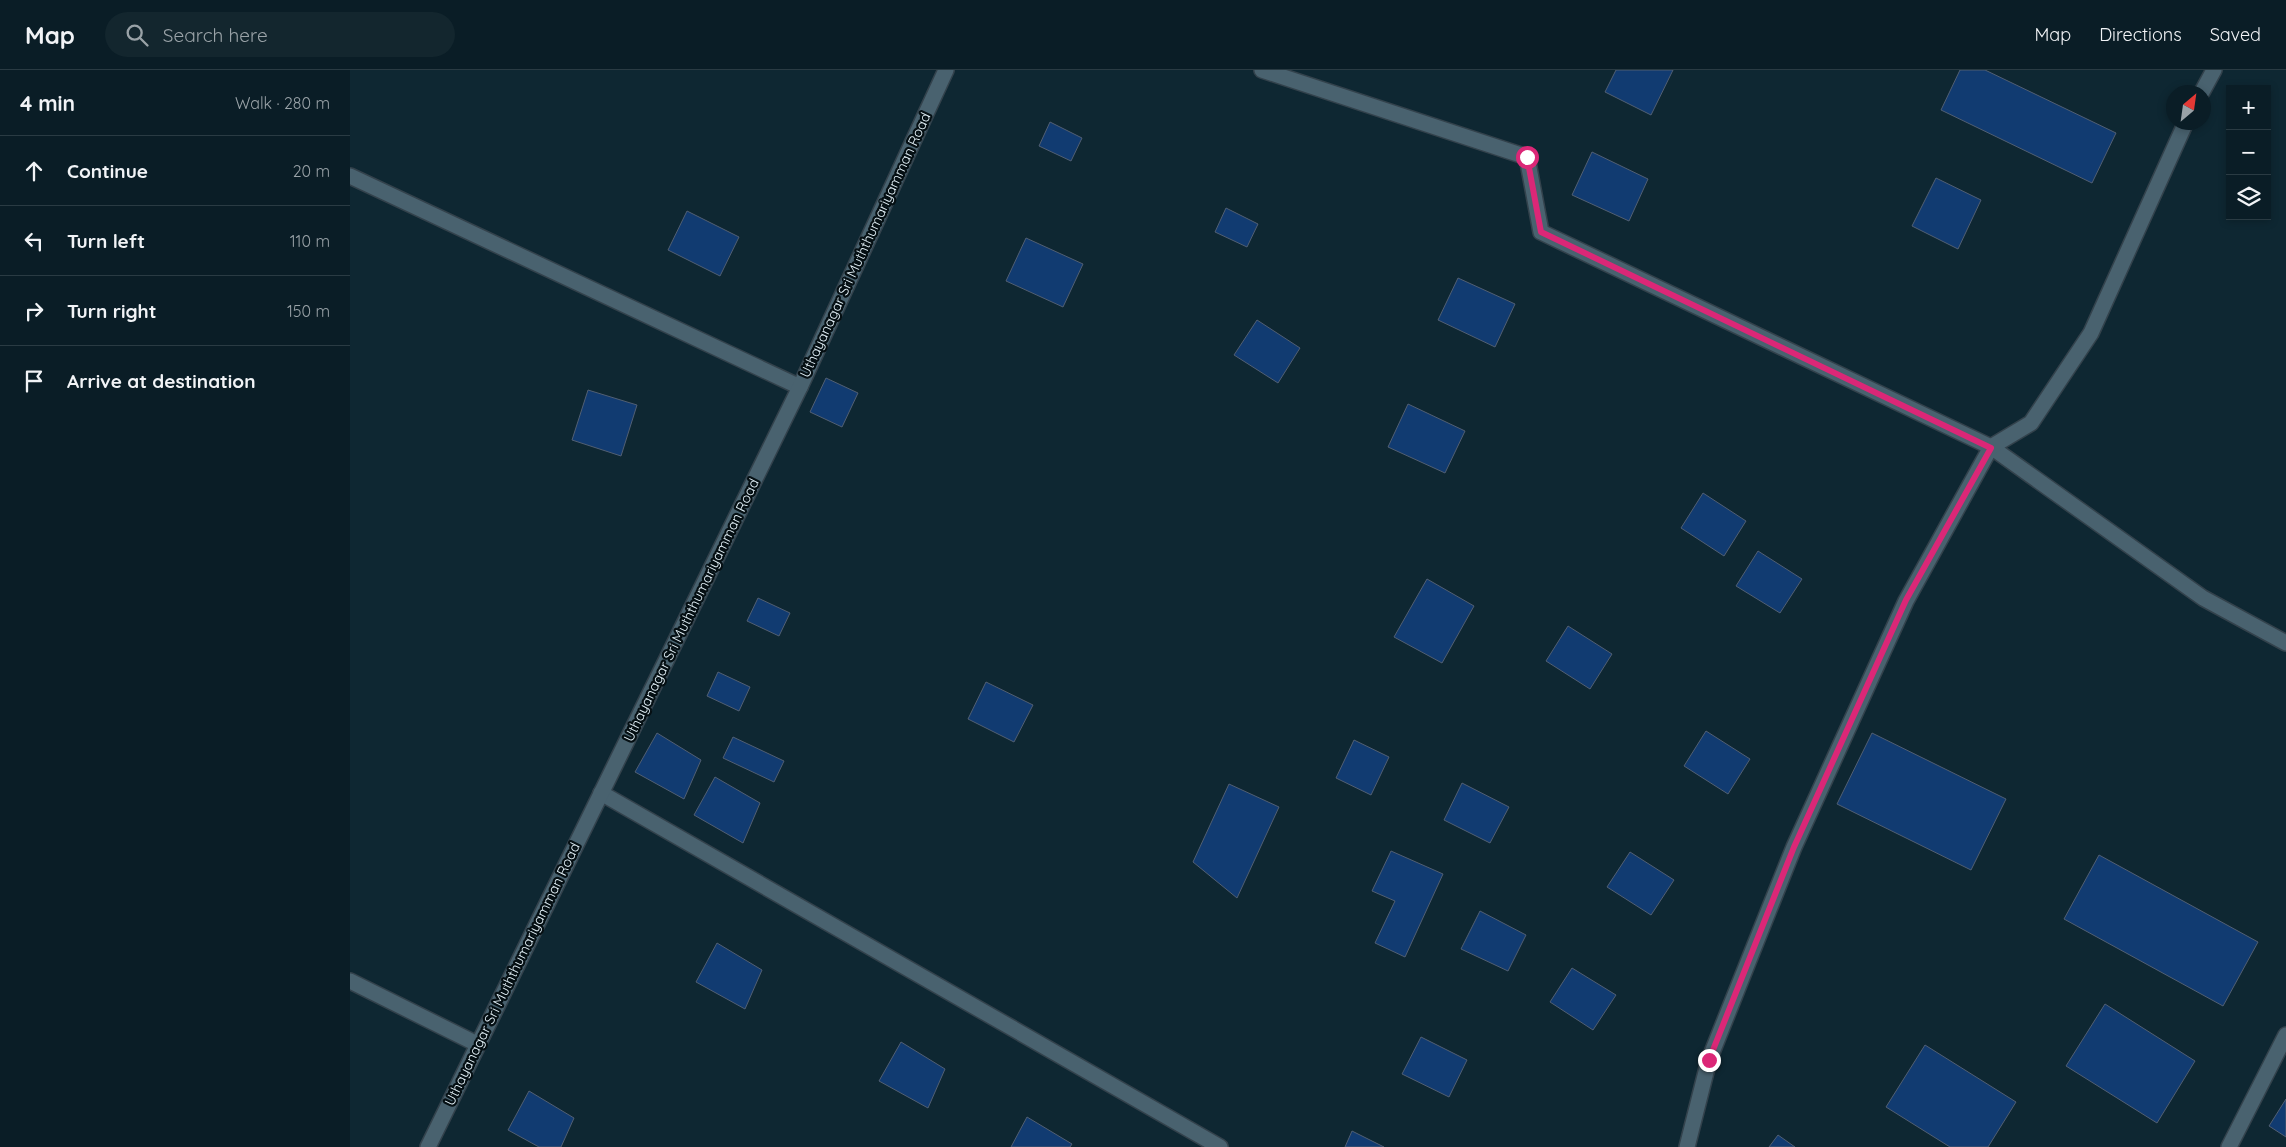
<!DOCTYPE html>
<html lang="en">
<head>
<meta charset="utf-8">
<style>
	body { margin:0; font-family:Quicksand,sans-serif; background:#13262e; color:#f1f3f6 }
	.controls { position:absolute; right:15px; top:15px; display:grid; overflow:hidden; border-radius:0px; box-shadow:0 2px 8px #0003 }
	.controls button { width:45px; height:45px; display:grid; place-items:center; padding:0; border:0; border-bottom:1px solid #2a3b43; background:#0a1d26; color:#f1f3f6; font:25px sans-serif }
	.compass { position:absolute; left:1816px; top:15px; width:45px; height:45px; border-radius:50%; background:#0a1d26; box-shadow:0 2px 8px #0003; rotate:29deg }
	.stop { position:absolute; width:15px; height:15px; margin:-11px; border:4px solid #db2777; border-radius:50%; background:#fff }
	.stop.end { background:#db2777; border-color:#fff; box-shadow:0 1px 5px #0008 }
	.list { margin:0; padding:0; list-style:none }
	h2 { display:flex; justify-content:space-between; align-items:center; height:65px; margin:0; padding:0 20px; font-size:21px }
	h2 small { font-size:16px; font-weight:400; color:#99a2a7 }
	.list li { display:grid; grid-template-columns:32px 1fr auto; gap:15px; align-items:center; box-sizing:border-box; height:70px; padding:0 20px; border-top:1px solid #2a3b43 }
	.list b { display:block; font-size:19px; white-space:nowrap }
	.list em { font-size:16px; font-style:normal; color:#99a2a7 }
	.icon { flex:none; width:28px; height:28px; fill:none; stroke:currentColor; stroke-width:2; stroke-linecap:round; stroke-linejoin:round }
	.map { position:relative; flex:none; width:1936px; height:1077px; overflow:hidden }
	header { display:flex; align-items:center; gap:30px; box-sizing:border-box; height:70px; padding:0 25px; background:#0a1d26; border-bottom:1px solid #2a3b43 }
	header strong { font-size:24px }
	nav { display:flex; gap:28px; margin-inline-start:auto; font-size:18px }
	.search { width:350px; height:45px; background:#13262e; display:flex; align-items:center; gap:12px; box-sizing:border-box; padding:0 18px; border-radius:28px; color:#99a2a7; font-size:19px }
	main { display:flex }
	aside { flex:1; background:#0a1d26 }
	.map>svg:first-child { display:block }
	.building { fill:#113b71; stroke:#515f73 }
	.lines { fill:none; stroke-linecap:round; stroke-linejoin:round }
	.street-casing { stroke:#33424c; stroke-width:18 }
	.street { stroke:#49626f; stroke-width:15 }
	.route { stroke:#db2777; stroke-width:6 }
	.labels { text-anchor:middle; stroke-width:4.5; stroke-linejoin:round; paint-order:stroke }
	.street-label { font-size:14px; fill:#e6f4fb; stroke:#050f13 }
</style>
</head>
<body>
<header>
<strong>Map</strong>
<div class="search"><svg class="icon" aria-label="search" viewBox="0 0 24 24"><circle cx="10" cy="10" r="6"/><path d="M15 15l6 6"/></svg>Search here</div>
<nav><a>Map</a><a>Directions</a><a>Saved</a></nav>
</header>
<main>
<aside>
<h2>4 min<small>Walk · 280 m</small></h2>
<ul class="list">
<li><svg class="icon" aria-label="ahead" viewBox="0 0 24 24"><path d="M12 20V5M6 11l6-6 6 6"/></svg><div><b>Continue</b></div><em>20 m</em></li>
<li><svg class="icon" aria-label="left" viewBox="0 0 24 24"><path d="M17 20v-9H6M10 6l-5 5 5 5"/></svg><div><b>Turn left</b></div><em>110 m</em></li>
<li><svg class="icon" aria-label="right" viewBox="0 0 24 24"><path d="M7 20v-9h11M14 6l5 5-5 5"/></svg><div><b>Turn right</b></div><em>150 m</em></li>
<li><svg class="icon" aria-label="arrive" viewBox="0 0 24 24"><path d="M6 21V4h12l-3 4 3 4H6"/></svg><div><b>Arrive at destination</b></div></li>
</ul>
</aside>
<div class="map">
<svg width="1936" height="1077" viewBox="0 0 1936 1077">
	<rect width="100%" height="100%" fill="#0e2732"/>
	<g class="building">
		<path d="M1266,0h57l-22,45 -46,-23z"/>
		<path d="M1610,0h25l131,63 -24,50 -151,-73z"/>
		<path d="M700,52l32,16 -11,23 -32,-15z"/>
		<path d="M1242,82l56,27 -19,42 -57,-26z"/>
		<path d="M1586,108l45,22 -23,49 -46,-23z"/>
		<path d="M876,138l32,16 -11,23 -32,-15z"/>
		<path d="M337,141l52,26 -19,39 -52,-26z"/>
		<path d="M676,168l57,26 -20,43 -57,-26z"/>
		<path d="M1108,208l57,26 -20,43 -57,-27z"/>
		<path d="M907,250l43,28 -22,35 -44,-28z"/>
		<path d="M476,308l32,15 -16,34 -32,-15z"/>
		<path d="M238,320l49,15 -16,51 -49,-16z"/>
		<path d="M1058,334l57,27 -20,42 -57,-26z"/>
		<path d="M1353,423l43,28 -22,35 -43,-28z"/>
		<path d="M1408,481l44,28 -22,34 -44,-27z"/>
		<path d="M1077,509l47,27 -32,57 -48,-26z"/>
		<path d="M408,528l32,15 -11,23 -32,-15z"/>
		<path d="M1218,556l44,28 -22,35 -44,-28z"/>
		<path d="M368,602l32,15 -11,24 -32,-15z"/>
		<path d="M636,612l47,23 -19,37 -46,-23z"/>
		<path d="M1356,661l44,28 -22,35 -44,-28z"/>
		<path d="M307,663l44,27 -17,39 -49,-27z"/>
		<path d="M1522,663l134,66 -35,71 -134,-66z"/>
		<path d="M383,667l51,24 -10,21 -51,-24z"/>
		<path d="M1004,670l35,17 -18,38 -35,-17z"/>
		<path d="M365,707l45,26 -17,40 -49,-28z"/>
		<path d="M1112,713l47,24 -19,36 -46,-23z"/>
		<path d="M879,714l50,23 -42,91 -44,-36z"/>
		<path d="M1041,781l52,23 -38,83 -30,-14 20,-42 -23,-10z"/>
		<path d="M1280,782l44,28 -23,35 -44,-28z"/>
		<path d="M1749,785l159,87 -35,64 -159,-87z"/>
		<path d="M1130,841l46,24 -18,36 -47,-22z"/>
		<path d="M367,873l45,27 -17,39 -49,-27z"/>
		<path d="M1222,898l44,27 -23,35 -43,-28z"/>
		<path d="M1755,934l90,57 -38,62 -91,-57z"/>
		<path d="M1071,967l46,23 -18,37 -47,-23z"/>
		<path d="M551,972l44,27 -17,39 -49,-27z"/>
		<path d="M1575,975l91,57 -28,45h-38l-64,-40z"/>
		<path d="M179,1021l45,27 -13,29h-22l-31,-17z"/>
		<path d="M1936,1029v38l-17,-11z"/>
		<path d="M677,1047l45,27 -2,3h-59z"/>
		<path d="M1002,1061l32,16h-39z"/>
		<path d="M1428,1065l17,12h-26z"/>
	</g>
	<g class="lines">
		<defs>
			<g id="street">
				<path d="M912,0l265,87 14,75 450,215 212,151 83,45"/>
				<path d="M1852,22l12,-22"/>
				<path d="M0,106l450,211"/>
				<path d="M251,723l619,354"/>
				<path d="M0,911l127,63"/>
				<path d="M78,1077l372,-760 146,-317"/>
				<path d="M1337,1077l22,-87 85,-213 112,-246 85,-154 40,-24 60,-90 95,-211"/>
				<path d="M1879,1077l57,-112"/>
			</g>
		</defs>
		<use href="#street" class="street-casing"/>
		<use href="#street" class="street"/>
	</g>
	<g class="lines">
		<path class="route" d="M1177,87l14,75 450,216 -85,152 -112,247 -85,213"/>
	</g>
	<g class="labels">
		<g class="street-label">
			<text transform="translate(515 175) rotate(-65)" y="5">Uthayanagar Sri Muththumariyamman Road</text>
			<text transform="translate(341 540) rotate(-64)" y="5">Uthayanagar Sri Muththumariyamman Road</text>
			<text transform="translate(162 904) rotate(-64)" y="5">Uthayanagar Sri Muththumariyamman Road</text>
		</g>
	</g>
</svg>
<div class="controls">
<button>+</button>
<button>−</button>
<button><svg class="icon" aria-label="layers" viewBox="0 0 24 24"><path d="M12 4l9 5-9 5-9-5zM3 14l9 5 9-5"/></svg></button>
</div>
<svg class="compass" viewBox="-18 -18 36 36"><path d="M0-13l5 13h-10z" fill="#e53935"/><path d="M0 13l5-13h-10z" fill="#99a2a7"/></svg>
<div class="stop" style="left:1177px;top:87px"></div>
<div class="stop end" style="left:1359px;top:990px"></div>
</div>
</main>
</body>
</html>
